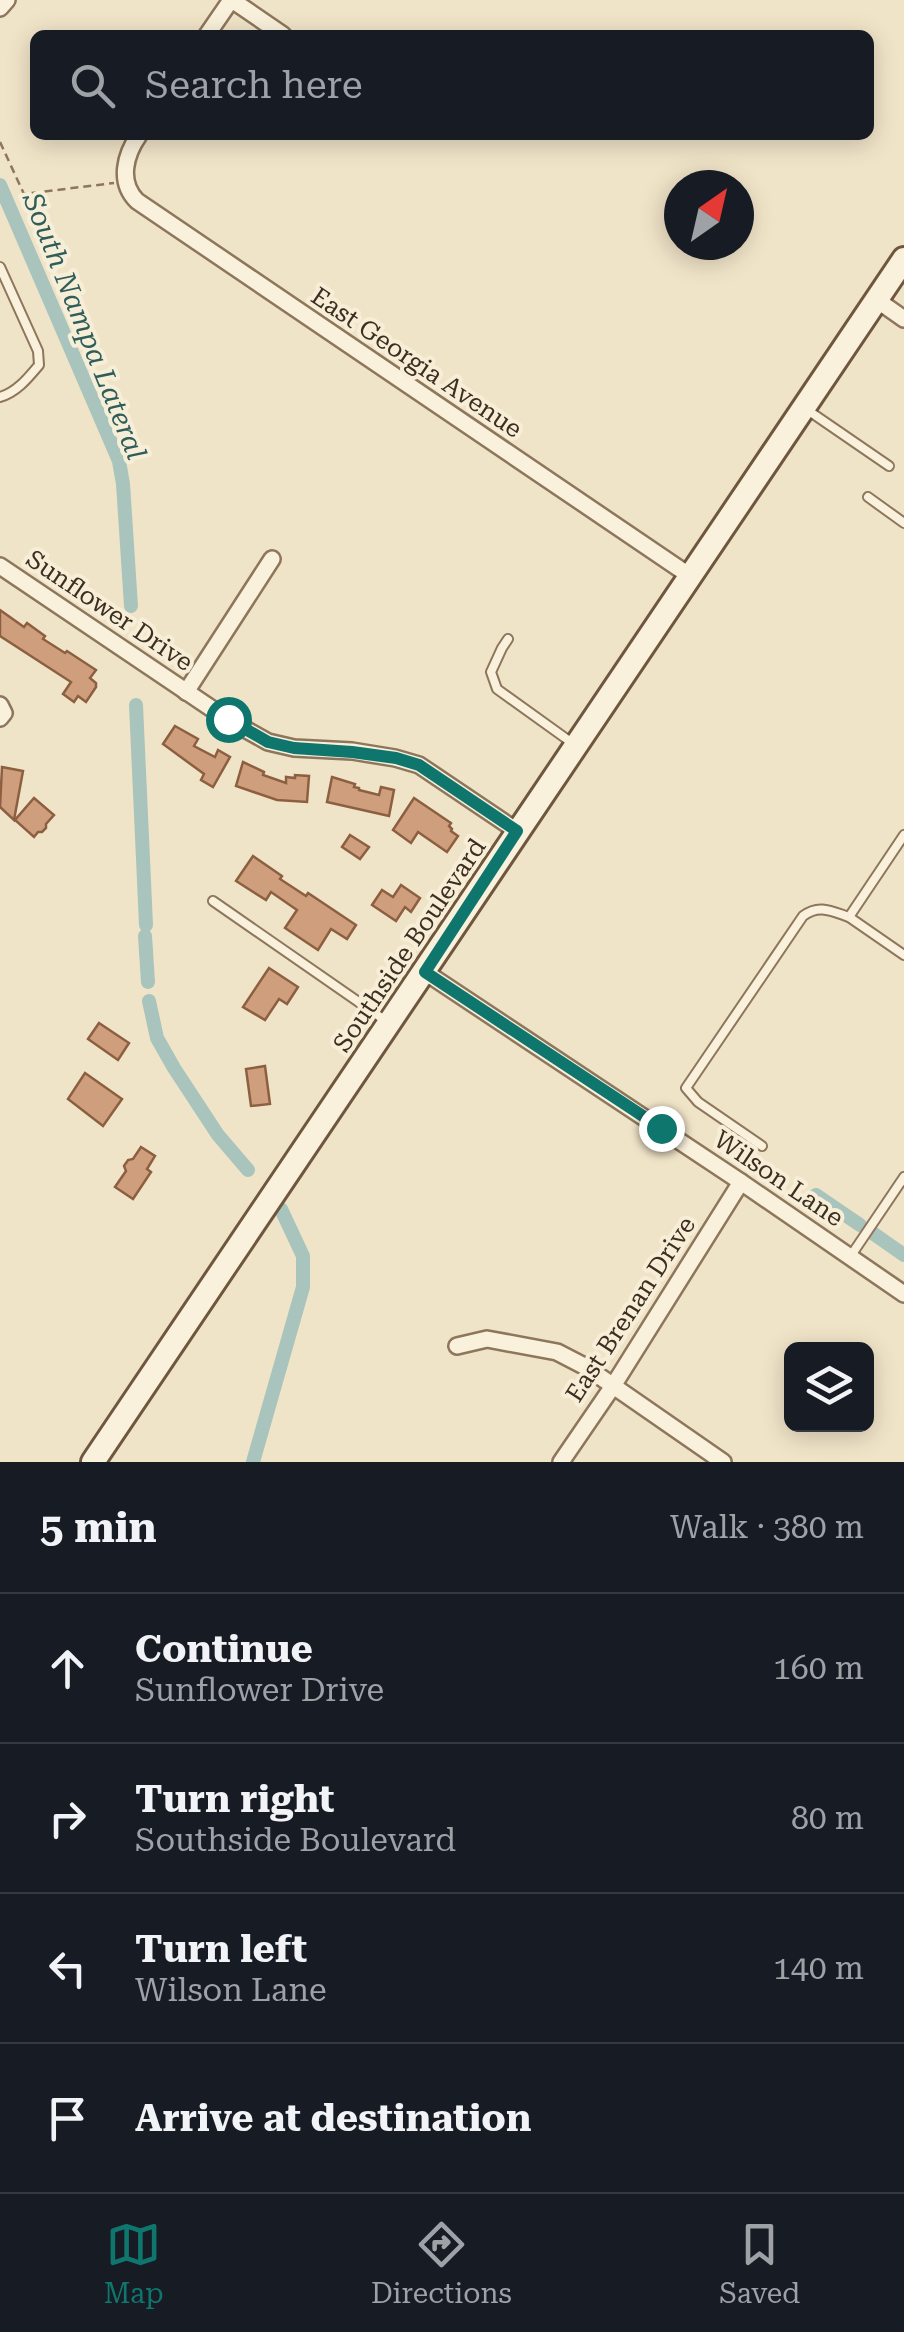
<!DOCTYPE html>
<html lang="en">
<head>
<meta charset="utf-8">
<style>
	body { margin:0; font-family:"Roboto Serif",serif; background:#20242c; color:#f1f3f6 }
	.controls { position:absolute; right:30px; bottom:30px; display:grid; overflow:hidden; border-radius:15px; box-shadow:0 5px 25px #0003 }
	.controls button { width:90px; height:90px; display:grid; place-items:center; padding:0; border:0; border-bottom:2px solid #363941; background:#171b24; color:#f1f3f6; font:50px sans-serif }
	.compass { position:absolute; left:664px; top:170px; width:90px; height:90px; border-radius:50%; background:#171b24; box-shadow:0 5px 25px #0003; rotate:34deg }
	.stop { position:absolute; width:30px; height:30px; margin:-22px; border:8px solid #0f766e; border-radius:50%; background:#fff }
	.stop.end { background:#0f766e; border-color:#fff; box-shadow:0 2px 10px #0008 }
	.list { margin:0; padding:0; list-style:none }
	h2 { display:flex; justify-content:space-between; align-items:center; height:130px; margin:0; padding:0 40px; font-size:42px }
	h2 small { font-size:32px; font-weight:400; color:#9ea1a6 }
	.list li { display:grid; grid-template-columns:65px 1fr auto; gap:30px; align-items:center; box-sizing:border-box; height:150px; padding:0 40px; border-top:2px solid #363941 }
	.list b { display:block; font-size:38px; white-space:nowrap }
	.list p { margin:0; font-size:32px; white-space:nowrap; color:#9ea1a6 }
	.list em { font-size:32px; font-style:normal; color:#9ea1a6 }
	.icon { flex:none; width:55px; height:55px; fill:none; stroke:currentColor; stroke-width:2; stroke-linecap:round; stroke-linejoin:round }
	.map { position:relative; flex:none; width:904px; height:1462px; overflow:hidden }
	.search { position:absolute; background:#171b24; box-shadow:0 5px 25px #0003; left:30px; right:30px; top:30px; height:110px; display:flex; align-items:center; gap:25px; box-sizing:border-box; padding:0 35px; border-radius:15px; color:#9ea1a6; font-size:38px }
	.sheet { height:730px; background:#171b24 }
	nav { display:flex; justify-content:space-around; align-items:center; box-sizing:border-box; height:140px; border-top:2px solid #363941; background:#171b24; font-size:28px; color:#9ea1a6 }
	nav a { display:grid; justify-items:center; gap:5px }
	nav .on { color:#0f766e }
	.map>svg:first-child { display:block }
	.lines { fill:none; stroke-linecap:round; stroke-linejoin:round }
	.canal { stroke:#a9c4bc; stroke-width:14 }
	.building { fill:#cf9f7d; stroke:#8d5f41; stroke-width:2.5 }
	.service-casing { stroke:#8d765c; stroke-width:12 }
	.minor-casing { stroke:#8d765c; stroke-width:20 }
	.secondary-casing { stroke:#6f573f; stroke-width:28 }
	.path { stroke:#8d765c; stroke-width:2.5; stroke-dasharray:8 5; stroke-linecap:butt }
	.service { stroke:#faf1dc; stroke-width:8 }
	.minor { stroke:#faf1dc; stroke-width:15 }
	.secondary { stroke:#faf1dc; stroke-width:22 }
	.route { stroke:#0f766e; stroke-width:12 }
	.labels { text-anchor:middle; stroke-width:8; stroke-linejoin:round; paint-order:stroke }
	.street-label { font-size:25px; fill:#3d2e20; stroke:#f7eed8 }
	.water-label { font-size:28px; font-style:italic; fill:#2f5d5a; stroke:#f7eed8 }
</style>
</head>
<body>
<div class="map">
<svg width="904" height="1462" viewBox="0 0 904 1462">
	<rect width="100%" height="100%" fill="#f0e4c8"/>
	<g class="lines">
		<g class="canal">
			<path d="M0,185l119,276 4,23 8,122"/>
			<path d="M136,705l10,220"/>
			<path d="M145,936l3,46"/>
			<path d="M149,1001l8,37 17,30 44,67 30,35"/>
			<path d="M816,1195l44,30"/>
			<path d="M874,1234l30,21"/>
			<path d="M253,1462l50,-175v-31l-22,-47"/>
		</g>
	</g>
	<g class="building">
		<path d="M0,610l24,17 3,-4 18,13 -2,3 22,14 2,-2 29,19 -6,8 6,5v4l-10,15 -8,-6 -4,6 -11,-8 8,-12 -71,-46z"/>
		<path d="M175,726l23,13 -4,7 21,11 3,-7 12,7 -17,30 -12,-7 3,-6 -41,-30z"/>
		<path d="M243,762l21,10 -1,3 23,8v-6l9,1v-3l14,1 -2,26 -30,-2 -41,-14z"/>
		<path d="M2,767l21,4 -9,49 -14,-13z"/>
		<path d="M332,777l23,7 -1,3 5,1v2l20,5 2,-8 13,3 -5,26 -62,-14z"/>
		<path d="M34,798l20,17 -8,9v4l-4,4h-4l-4,5 -19,-17z"/>
		<path d="M414,798l37,25 -2,3 3,3 -1,2 7,5 -11,16 -29,-20 -7,11 -18,-13z"/>
		<path d="M350,835l19,12 -9,12 -18,-12z"/>
		<path d="M253,856l29,20 -2,3 26,17 2,-3 48,32 -9,14 -16,-10 -13,21 -33,-22 12,-18 -26,-18 -5,8 -30,-19z"/>
		<path d="M401,885l19,13 -9,14 -6,-5 -9,14 -24,-16 10,-15 11,7z"/>
		<path d="M269,968l29,19 -11,17 -8,-5 -14,21 -22,-13z"/>
		<path d="M99,1023l30,20 -11,17 -30,-21z"/>
		<path d="M265,1066l5,38 -19,2 -5,-37z"/>
		<path d="M85,1073l37,26 -19,27 -35,-27z"/>
		<path d="M141,1147l14,9 -8,13 4,3 -18,27 -18,-12 11,-16 -2,-5 4,-6 5,-1z"/>
	</g>
	<g class="lines">
		<defs>
			<g id="service">
				<path d="M0,267l38,84 1,14c-11,13 -22,27 -39,32"/>
				<path d="M806,409l83,57"/>
				<path d="M868,497l36,26"/>
				<path d="M508,639l-6,9 -11,24 6,17 78,56"/>
				<path d="M213,901l173,120"/>
				<path d="M849,917l55,38"/>
				<path d="M762,1146l-64,-44 -12,-14 117,-172c16,-12 28,-5 46,1l55,-82"/>
				<path d="M850,1257l54,-80"/>
			</g>
			<g id="minor">
				<path d="M232,0l51,35"/>
				<path d="M0,8l7,-8"/>
				<path d="M207,35l24,-35"/>
				<path d="M139,135c-14,20 -21,47 -2,66l553,375"/>
				<path d="M877,300l27,19"/>
				<path d="M0,566l227,153 41,23 26,6 58,3 43,7 24,7 98,66"/>
				<path d="M186,692l86,-133"/>
				<path d="M0,705l4,8 -4,5"/>
				<path d="M425,972l316,210 163,112"/>
				<path d="M457,1346l30,-7 70,13 29,15 137,95"/>
				<path d="M561,1462l52,-76 128,-204"/>
			</g>
			<path id="secondary" d="M93,1462l811,-1203"/>
		</defs>
		<use href="#service" class="service-casing"/>
		<use href="#minor" class="minor-casing"/>
		<use href="#secondary" class="secondary-casing"/>
		<path class="path" d="M0,142l24,52 90,-11"/>
		<use href="#service" class="service"/>
		<use href="#minor" class="minor"/>
		<use href="#secondary" class="secondary"/>
	</g>
	<g class="lines">
		<path class="route" d="M228,719l40,23 26,6 58,4 44,6 23,7 98,66 -92,141 236,156"/>
	</g>
	<g class="labels">
		<g class="street-label">
			<text transform="translate(417 362) rotate(34)" y="9">East Georgia Avenue</text>
			<text transform="translate(110 610) rotate(34)" y="9">Sunflower Drive</text>
			<text transform="translate(409 945) rotate(-56)" y="9">Southside Boulevard</text>
			<text transform="translate(779 1178) rotate(34)" y="9">Wilson Lane</text>
			<text transform="translate(630 1309) rotate(-57)" y="9">East Brenan Drive</text>
		</g>
		<g class="water-label">
			<text transform="translate(85 326) rotate(68)" y="10">South Nampa Lateral</text>
		</g>
	</g>
</svg>
<div class="controls">
<button><svg class="icon" aria-label="layers" viewBox="0 0 24 24"><path d="M12 4l9 5-9 5-9-5zM3 14l9 5 9-5"/></svg></button>
</div>
<svg class="compass" viewBox="-18 -18 36 36"><path d="M0-13l5 13h-10z" fill="#e53935"/><path d="M0 13l5-13h-10z" fill="#9ea1a6"/></svg>
<div class="stop" style="left:228px;top:719px"></div>
<div class="stop end" style="left:661px;top:1128px"></div>
<div class="search"><svg class="icon" aria-label="search" viewBox="0 0 24 24"><circle cx="10" cy="10" r="6"/><path d="M15 15l6 6"/></svg>Search here</div>
</div>
<section class="sheet">
<h2>5 min<small>Walk · 380 m</small></h2>
<ul class="list">
<li><svg class="icon" aria-label="ahead" viewBox="0 0 24 24"><path d="M12 20V5M6 11l6-6 6 6"/></svg><div><b>Continue</b><p>Sunflower Drive</p></div><em>160 m</em></li>
<li><svg class="icon" aria-label="right" viewBox="0 0 24 24"><path d="M7 20v-9h11M14 6l5 5-5 5"/></svg><div><b>Turn right</b><p>Southside Boulevard</p></div><em>80 m</em></li>
<li><svg class="icon" aria-label="left" viewBox="0 0 24 24"><path d="M17 20v-9H6M10 6l-5 5 5 5"/></svg><div><b>Turn left</b><p>Wilson Lane</p></div><em>140 m</em></li>
<li><svg class="icon" aria-label="arrive" viewBox="0 0 24 24"><path d="M6 21V4h12l-3 4 3 4H6"/></svg><div><b>Arrive at destination</b></div></li>
</ul>
</section>
<nav>
<a class="on"><svg class="icon" aria-label="map" viewBox="0 0 24 24"><path d="M3 6l6-2 6 2 6-2v14l-6 2-6-2-6 2zM9 4v14M15 6v14"/></svg>Map</a>
<a><svg class="icon" aria-label="directions" viewBox="0 0 24 24"><path d="M12 3l9 9-9 9-9-9zM9 14v-3h6M13 9l2 2-2 2"/></svg>Directions</a>
<a><svg class="icon" aria-label="saved" viewBox="0 0 24 24"><path d="M7 4h10v16l-5-4-5 4z"/></svg>Saved</a>
</nav>
</body>
</html>
